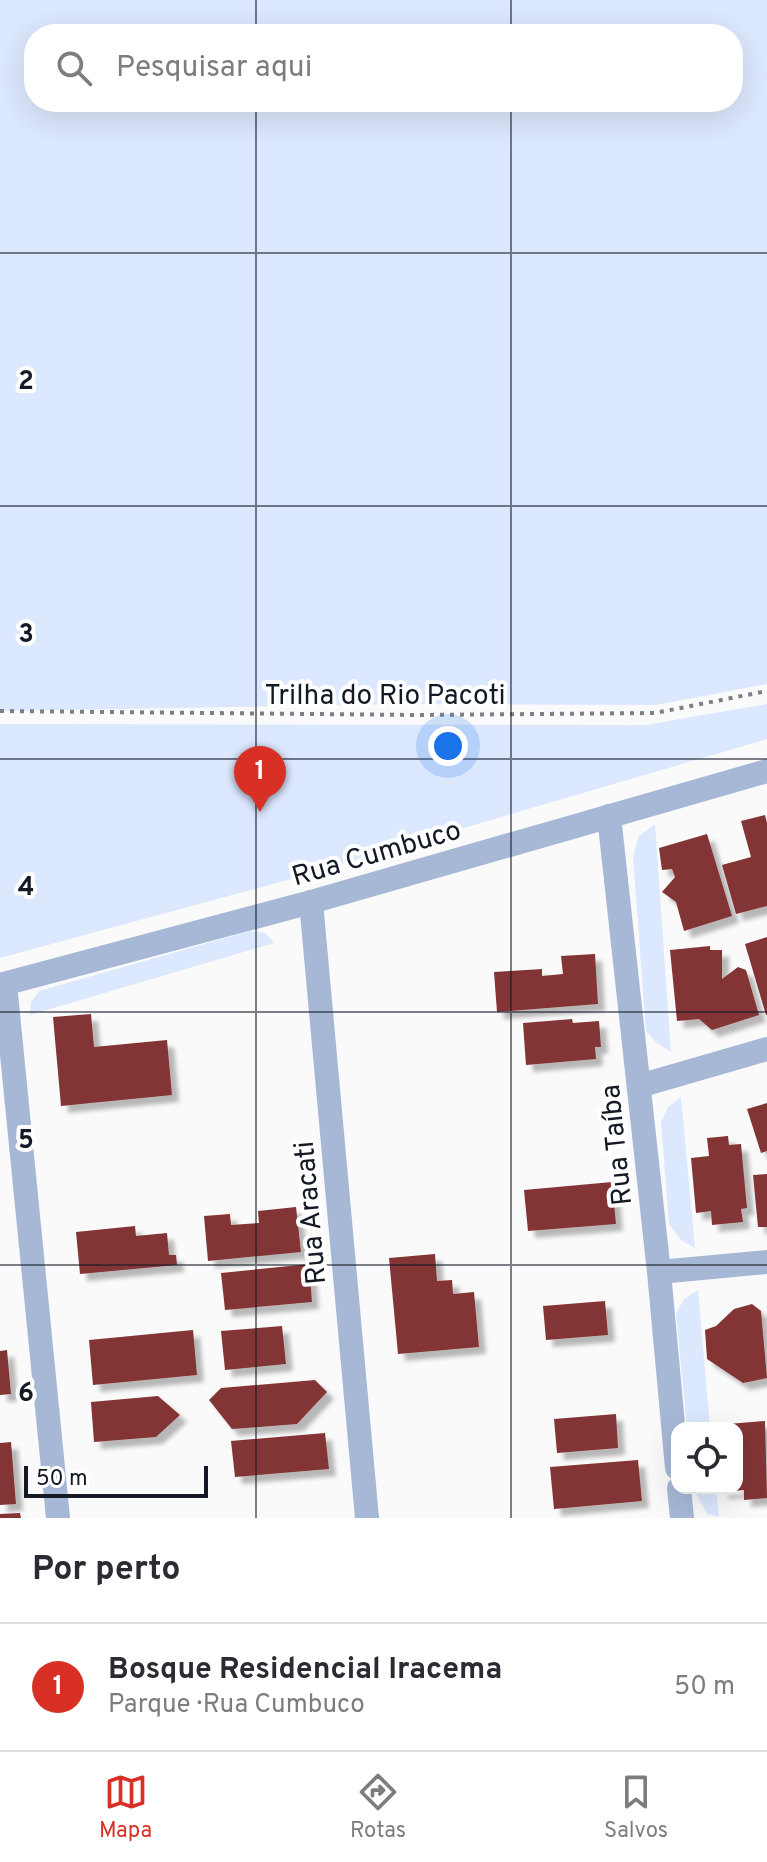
<!DOCTYPE html>
<html lang="pt">
<head>
<meta charset="utf-8">
<style>
	body { margin:0; font-family:Overpass,sans-serif; background:#f7f7f7; color:#2b2b33 }
	.controls { position:absolute; right:24px; bottom:24px; display:grid; overflow:hidden; border-radius:16px; box-shadow:0 8px 32px #0002 }
	.controls button { width:72px; height:72px; display:grid; place-items:center; padding:0; border:0; border-bottom:2px solid #e1e1e2; background:#fff; color:#2b2b33; font:40px sans-serif }
	.scale { position:absolute; left:24px; bottom:20px; width:184px; box-sizing:border-box; padding-left:8px; border:4px solid #131925; border-top:0; font-size:22px; line-height:28px; white-space:nowrap; color:#131925; -webkit-text-stroke:6px #fff; paint-order:stroke }
	.you { position:absolute; left:448px; top:746px; width:28px; height:28px; margin:-20px; border:6px solid #fff; border-radius:50%; background:#1a73e8; box-shadow:0 0 0 12px #1a73e833 }
	.badge { display:grid; place-items:center; width:52px; height:52px; border-radius:50%; background:#d93025; color:#fff; font-size:26px; font-weight:700 }
	.pin { position:absolute; translate:-50% -66px; filter:drop-shadow(0 2px 4px #0008) }
	.pin::after { content:''; position:absolute; top:42px; width:28px; height:24px; background:inherit; clip-path:polygon(0 0,100% 0,50% 100%) }
	.list { margin:0; padding:0; list-style:none }
	h2 { display:flex; justify-content:space-between; align-items:center; height:104px; margin:0; padding:0 32px; font-size:34px }
	h2 small { font-size:26px; font-weight:400; color:#7c7c81 }
	.list li { display:grid; grid-template-columns:52px 1fr auto; gap:24px; align-items:center; box-sizing:border-box; height:128px; padding:0 32px; border-top:2px solid #e1e1e2 }
	.list b { display:block; font-size:30px; white-space:nowrap }
	.list p { margin:0; font-size:26px; white-space:nowrap; color:#7c7c81 }
	.list em { font-size:26px; font-style:normal; color:#7c7c81 }
	.icon { flex:none; width:44px; height:44px; fill:none; stroke:currentColor; stroke-width:2; stroke-linecap:round; stroke-linejoin:round }
	.map { position:relative; flex:none; width:767px; height:1518px; overflow:hidden }
	.search { position:absolute; background:#fff; box-shadow:0 8px 32px #0002; left:24px; right:24px; top:24px; height:88px; display:flex; align-items:center; gap:20px; box-sizing:border-box; padding:0 28px; border-radius:32px; color:#7c7c81; font-size:30px }
	.sheet { height:232px; background:#fff }
	nav { display:flex; justify-content:space-around; align-items:center; box-sizing:border-box; height:112px; border-top:2px solid #e1e1e2; background:#fff; font-size:22px; color:#7c7c81 }
	nav a { display:grid; justify-items:center; gap:4px }
	nav .on { color:#d93025 }
	.map>svg:first-child { display:block }
	.green { fill:#dce8fe; fill-rule:evenodd }
	.building { fill:#833534; filter:url(#shadow) }
	.lines { fill:none; stroke-linecap:round; stroke-linejoin:round }
	.path { stroke:#7c7f86; stroke-width:4; stroke-dasharray:4 6; stroke-linecap:butt }
	.minor { stroke:#a7b8d7; stroke-width:24 }
	.grid { fill:none; stroke:#131925; stroke-width:2; stroke-opacity:0.55 }
	.labels { text-anchor:middle; stroke-width:8; stroke-linejoin:round; paint-order:stroke }
	.street-label { font-size:28px; fill:#131925; stroke:#fff }
	.grid-label { font-size:26px; text-anchor:middle; font-weight:bold; fill:#131925; stroke:#fff; stroke-width:8; stroke-linejoin:round; paint-order:stroke }
</style>
</head>
<body>
<div class="map">
<svg width="767" height="1518" viewBox="0 0 767 1518">
	<defs>
		<filter id="shadow"><feDropShadow dx="7" dy="7" stdDeviation="2" flood-color="#0004"/></filter>
	</defs>
	<rect width="100%" height="100%" fill="#fafafa"/>
	<g class="green">
		<path d="M0,0h767v684l-111,21 -239,-1 -417,7zM733,34v68h-699v-68z"/>
		<path d="M767,704v35l-494,145 -273,74v-234l645,1z"/>
		<path d="M655,824l16,228 -15,-10 -10,-11 -13,-175 6,-20z"/>
		<path d="M250,931l15,2 9,10 -244,72 1,-13 8,-11z"/>
		<path d="M681,1097l14,151 -14,-8 -12,-16 -8,-102 7,-15z"/>
		<path d="M698,1290l12,138h-23l-11,-115 8,-14z"/>
		<path d="M693,1488h23l3,29 -12,-3z"/>
	</g>
	<g class="building">
		<path d="M765,815l2,8v83l-31,8 -14,-49 29,-8 -10,-36z"/>
		<path d="M707,834l25,82 -48,15 -8,-29 -14,-10 13,-15 -3,-8 -10,1 -3,-22z"/>
		<path d="M767,937v78h-1l-21,-71z"/>
		<path d="M710,946v4h12v29l16,-12 8,3 13,45 -47,15 -13,-11 -22,2 -7,-71z"/>
		<path d="M595,954l3,50 -101,8 -3,-40 48,-3v7l21,-2 -2,-18z"/>
		<path d="M91,1014l3,33 73,-7 5,55 -111,11 -8,-89z"/>
		<path d="M572,1019l1,4 26,-2 2,26h-6l1,12 -70,6 -3,-42z"/>
		<path d="M767,1103v48l-6,2 -14,-44z"/>
		<path d="M728,1136l1,9 12,-1 6,64 -6,1 2,13 -31,3 -1,-14 -15,2 -5,-55 18,-2 -2,-18z"/>
		<path d="M767,1174v53h-9l-5,-52z"/>
		<path d="M612,1182l4,42 -88,7 -4,-41z"/>
		<path d="M296,1207l5,45 -93,9 -4,-45 26,-2 1,11 28,-2 -1,-12z"/>
		<path d="M135,1226l1,10 31,-3 2,22h7l1,10 -97,9 -4,-42z"/>
		<path d="M435,1254l2,27 15,-1 1,14 21,-2 5,55 -81,7 -9,-96z"/>
		<path d="M309,1264l3,38 -87,8 -4,-37z"/>
		<path d="M605,1301l3,34 -62,5 -3,-34z"/>
		<path d="M752,1304l9,7 6,67 -24,5 -36,-24 -2,-29 11,-4 18,-17z"/>
		<path d="M282,1326l4,38 -61,6 -4,-39z"/>
		<path d="M193,1330l4,45 -104,10 -4,-45z"/>
		<path d="M7,1350l4,44 -11,1v-44z"/>
		<path d="M315,1380l12,12 -30,32 -65,5 -23,-29 12,-12z"/>
		<path d="M158,1396l22,19 -24,22 -62,5 -3,-40z"/>
		<path d="M616,1414l2,34 -61,5 -3,-34z"/>
		<path d="M765,1421l2,77 -23,2v-10l-22,2 -1,-4h16v-60h-21v-3z"/>
		<path d="M325,1433l4,36 -94,8 -4,-36z"/>
		<path d="M11,1442l5,62 -16,1v-62z"/>
		<path d="M638,1460l4,41 -88,8 -4,-42z"/>
		<path d="M20,1513l1,5h-21v-4z"/>
	</g>
	<g class="lines">
		<path class="path" d="M0,711l416,4 239,-2 112,-22"/>
		<g class="minor">
			<path d="M609,816l50,456 18,196"/>
			<path d="M311,902l56,616"/>
			<path d="M5,984l53,534"/>
			<path d="M0,985l311,-83 456,-131"/>
			<path d="M639,1086l128,-37"/>
			<path d="M659,1272l108,-10"/>
			<path d="M679,1488l3,30"/>
		</g>
	</g>
	<path class="grid" d="M256,0v34M511,0v34M256,102v1416M511,102v1416M0,253h767M0,506h767M0,759h767M0,1012h767M0,1265h767"/>
	<g class="labels">
		<g class="street-label">
			<text x="385" y="704">Trilha do Rio Pacoti</text>
			<text transform="translate(376 852) rotate(-16)" y="10">Rua Cumbuco</text>
			<text transform="translate(615 1145) rotate(-96)" y="10">Rua Taíba</text>
			<text transform="translate(309 1213) rotate(-95)" y="10">Rua Aracati</text>
		</g>
	</g>
	<g class="grid-label">
		<text x="26" y="389">2</text>
		<text x="26" y="642">3</text>
		<text x="26" y="895">4</text>
		<text x="26" y="1148">5</text>
		<text x="26" y="1401">6</text>
	</g>
</svg>
<div class="controls">
<button><svg class="icon" aria-label="locate" viewBox="0 0 24 24"><circle cx="12" cy="12" r="6"/><path d="M12 2v4M12 18v4M2 12h4M18 12h4"/></svg></button>
</div>
<div class="scale">50 m</div>
<div class="you"></div>
<div class="pin badge" style="left:260px;top:812px">1</div>
<div class="search"><svg class="icon" aria-label="search" viewBox="0 0 24 24"><circle cx="10" cy="10" r="6"/><path d="M15 15l6 6"/></svg>Pesquisar aqui</div>
</div>
<section class="sheet">
<h2>Por perto<small></small></h2>
<ul class="list">
<li><span class="badge">1</span><div><b>Bosque Residencial Iracema</b><p>Parque · Rua Cumbuco</p></div><em>50 m</em></li>
</ul>
</section>
<nav>
<a class="on"><svg class="icon" aria-label="map" viewBox="0 0 24 24"><path d="M3 6l6-2 6 2 6-2v14l-6 2-6-2-6 2zM9 4v14M15 6v14"/></svg>Mapa</a>
<a><svg class="icon" aria-label="directions" viewBox="0 0 24 24"><path d="M12 3l9 9-9 9-9-9zM9 14v-3h6M13 9l2 2-2 2"/></svg>Rotas</a>
<a><svg class="icon" aria-label="saved" viewBox="0 0 24 24"><path d="M7 4h10v16l-5-4-5 4z"/></svg>Salvos</a>
</nav>
</body>
</html>
